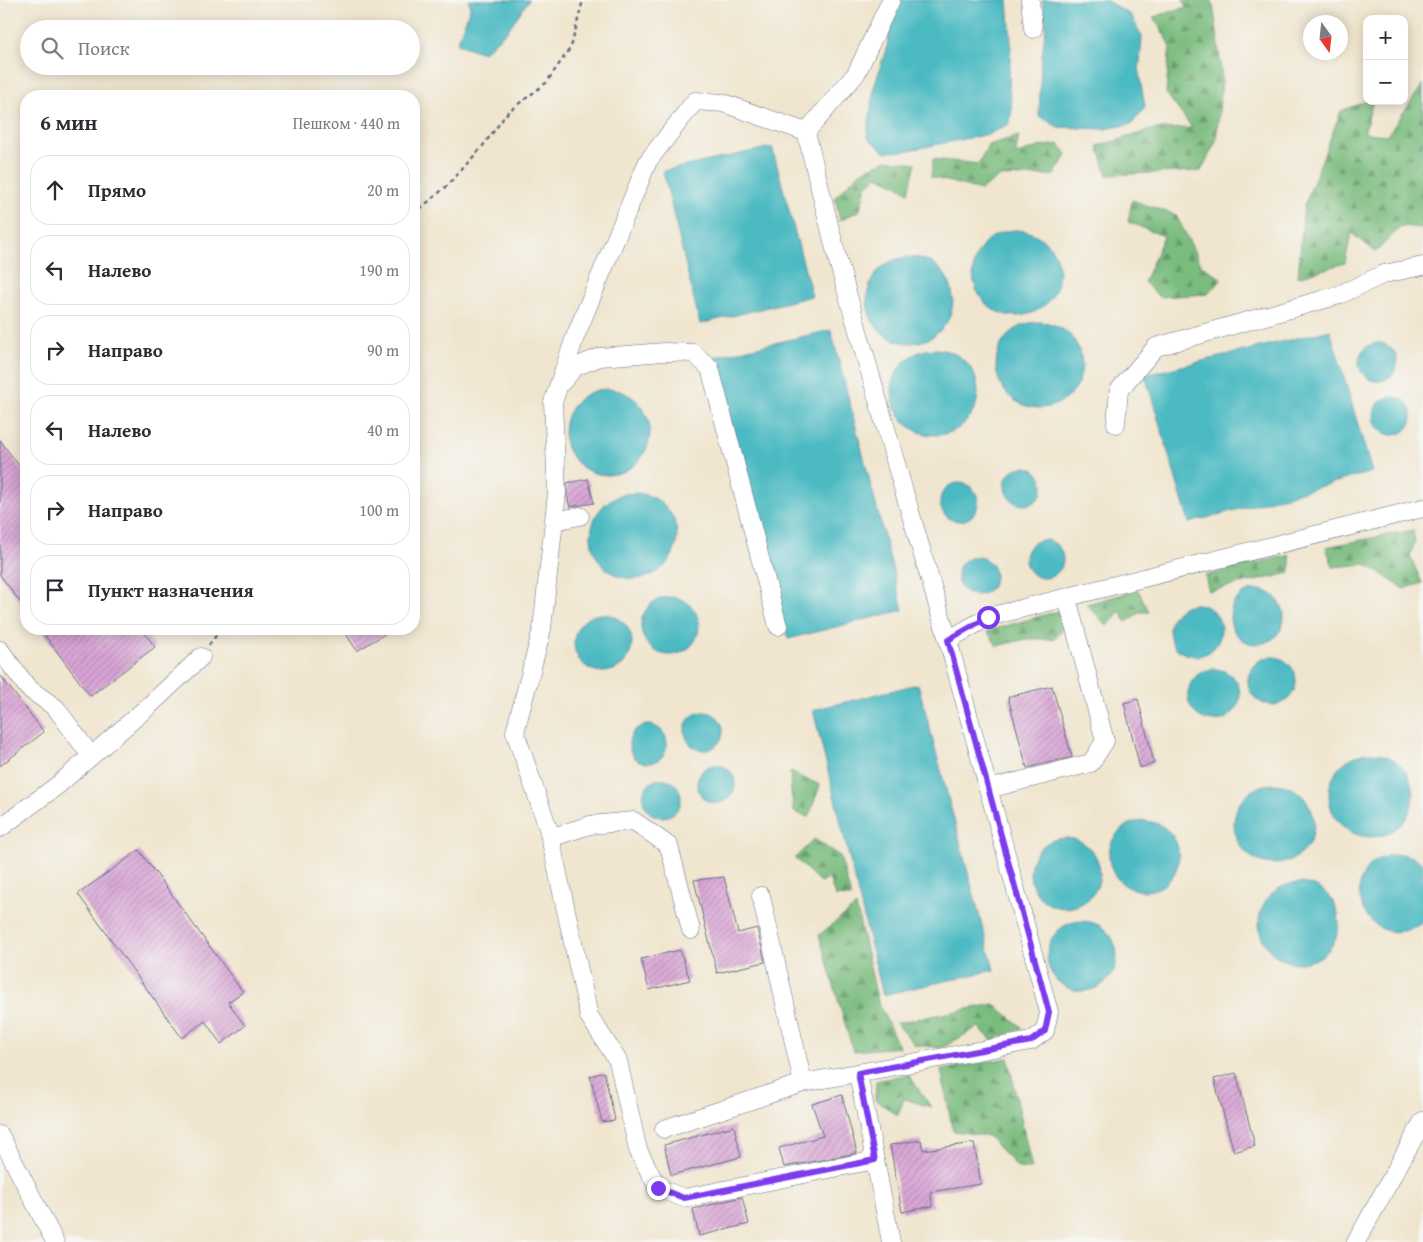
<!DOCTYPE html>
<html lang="ru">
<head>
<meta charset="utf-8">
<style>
	body { margin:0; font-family:"Gentium Book Plus",serif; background:#f7f7f7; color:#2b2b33 }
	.controls { position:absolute; right:15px; top:15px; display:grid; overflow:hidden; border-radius:10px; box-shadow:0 2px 12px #0003 }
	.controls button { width:45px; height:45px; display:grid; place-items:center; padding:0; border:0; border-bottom:1px solid #e1e1e2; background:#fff; color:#2b2b33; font:25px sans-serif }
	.compass { position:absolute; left:1303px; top:15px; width:45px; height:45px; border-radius:50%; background:#fff; box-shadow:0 2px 12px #0003; rotate:165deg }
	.stop { position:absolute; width:15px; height:15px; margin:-11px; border:4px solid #7c3aed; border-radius:50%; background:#fff }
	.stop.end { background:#7c3aed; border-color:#fff; box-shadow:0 1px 5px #0008 }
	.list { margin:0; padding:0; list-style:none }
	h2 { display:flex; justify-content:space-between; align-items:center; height:65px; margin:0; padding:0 20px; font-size:21px }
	h2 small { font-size:16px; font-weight:400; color:#7c7c81 }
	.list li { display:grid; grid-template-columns:32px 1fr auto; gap:15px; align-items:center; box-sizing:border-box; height:70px; margin:0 10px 10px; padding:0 10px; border:1px solid #e1e1e2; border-radius:20px }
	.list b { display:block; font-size:19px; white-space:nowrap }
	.list em { font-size:16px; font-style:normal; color:#7c7c81 }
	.icon { flex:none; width:28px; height:28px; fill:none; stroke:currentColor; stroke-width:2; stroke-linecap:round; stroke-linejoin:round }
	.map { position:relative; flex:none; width:1423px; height:1242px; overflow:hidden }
	.search { position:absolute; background:#fff; box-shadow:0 2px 12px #0003; left:20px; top:20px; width:400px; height:55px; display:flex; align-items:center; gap:12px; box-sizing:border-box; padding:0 18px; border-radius:28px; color:#7c7c81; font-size:19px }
	.panel { position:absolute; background:#fff; box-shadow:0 2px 12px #0003; left:20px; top:90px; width:400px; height:545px; border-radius:20px }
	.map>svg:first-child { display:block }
	.forest { fill:url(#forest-firs); stroke:#4a766e }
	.water { fill:#4bbac2; stroke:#337490 }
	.building { fill:url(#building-hatch) }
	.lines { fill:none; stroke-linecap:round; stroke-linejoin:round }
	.minor-casing { stroke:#666f85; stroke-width:19 }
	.path { stroke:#666f85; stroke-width:2.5; stroke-dasharray:4 4; stroke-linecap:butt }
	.minor { stroke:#fff; stroke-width:18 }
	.route { stroke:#7c3aed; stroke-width:6 }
</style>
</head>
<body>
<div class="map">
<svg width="1423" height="1242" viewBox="0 0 1423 1242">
	<defs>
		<pattern id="forest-firs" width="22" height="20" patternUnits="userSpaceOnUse" patternTransform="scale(1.25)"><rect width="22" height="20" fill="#7abc7e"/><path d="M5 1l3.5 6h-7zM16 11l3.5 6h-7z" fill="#63996a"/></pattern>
		<pattern id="building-hatch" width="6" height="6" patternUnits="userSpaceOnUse" patternTransform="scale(1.25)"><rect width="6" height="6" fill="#d9a4d5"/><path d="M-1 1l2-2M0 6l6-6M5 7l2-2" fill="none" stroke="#af86b0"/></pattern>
	</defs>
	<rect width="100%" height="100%" fill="#f6f6f2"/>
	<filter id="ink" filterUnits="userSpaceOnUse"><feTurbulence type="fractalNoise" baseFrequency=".02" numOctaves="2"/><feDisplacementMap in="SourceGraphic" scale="10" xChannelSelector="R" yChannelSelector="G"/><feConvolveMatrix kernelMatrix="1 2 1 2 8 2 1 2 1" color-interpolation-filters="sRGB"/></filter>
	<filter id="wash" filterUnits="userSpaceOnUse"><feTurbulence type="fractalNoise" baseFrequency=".0096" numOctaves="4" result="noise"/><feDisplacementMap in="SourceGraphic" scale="20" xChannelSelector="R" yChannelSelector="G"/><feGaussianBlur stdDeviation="1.12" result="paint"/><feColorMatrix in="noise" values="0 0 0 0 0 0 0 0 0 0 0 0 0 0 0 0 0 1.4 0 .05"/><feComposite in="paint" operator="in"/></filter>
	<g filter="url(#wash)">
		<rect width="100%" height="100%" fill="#f0e5ce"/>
		<g class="forest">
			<path d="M1183,0h29l4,24 6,56 -6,61 -15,30 -94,4 -9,-29 56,-17 38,-1 -26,-35 4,-49 -17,-27 33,-10z"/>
			<path d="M1423,84v144l-22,-2 -25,26 -25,-19 -6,30 -47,14 6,-71 37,-95 26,-10h6l-9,32 24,2z"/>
			<path d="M1019,136l-4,19 23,-8 21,-3 8,10 -13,21 -55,2 -18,13 -50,-13 2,-18 46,5 9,-19z"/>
			<path d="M886,160l30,3 -8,30 -13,-9 -18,-8 -11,10 -6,24 -20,11 -5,-24 25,-25z"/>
			<path d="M1132,200l44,15 25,50 21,14 -14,15 -49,3 -15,-15 20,-46 -36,-14z"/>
			<path d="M1413,530l2,11 -5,15 12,27 -18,6 -38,-25 -33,3 -7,-20z"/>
			<path d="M1290,555v18l-81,18 -4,-15z"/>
			<path d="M1138,590l11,22h-9l-14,10 -6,-11 -13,15 -20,-22z"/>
			<path d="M1059,611l6,16 -11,12h-28l-29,7 -10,-15z"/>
			<path d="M790,772l30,13 -11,32 -15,-5 -3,-21z"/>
			<path d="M814,839l26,17 11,41 -16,-1 -6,-18 -8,5 -26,-25z"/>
			<path d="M856,906l22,96 21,45 -46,4 -34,-116z"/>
			<path d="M994,1004l29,24 -31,12 -14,-13 -36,21 -27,-3 -19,-22z"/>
			<path d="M1008,1058l24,111 -14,-1 -30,-32 -35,-5 -12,-61z"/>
			<path d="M908,1074l23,33 -27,-8 -6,16 -23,-15 1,-19z"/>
		</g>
		<g class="water">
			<path d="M469,0h60l-22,31 -24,22 -26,-9 13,-36z"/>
			<path d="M896,0h112l3,41 -2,47 3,22 -3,14 -20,10 -84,17 -20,1 -18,-15 7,-50 13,-41z"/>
			<path d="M1042,0h63l26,15 11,22 -3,36 6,34 -13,17 -27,5 -47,-2 -19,-11 2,-53 5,-38z"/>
			<path d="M772,147l40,149 -112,28 -37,-153z"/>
			<circle cx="1016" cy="273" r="43"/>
			<circle cx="910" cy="300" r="43"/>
			<circle cx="1039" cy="365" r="43"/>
			<path d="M831,330l72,280 -115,29 -74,-282z"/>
			<path d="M1330,330l42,142 -183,51 -44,-148z"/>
			<circle cx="1378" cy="362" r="19"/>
			<circle cx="935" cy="392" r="43"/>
			<circle cx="607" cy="432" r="43"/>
			<circle cx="1393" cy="416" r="19"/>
			<circle cx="1024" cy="486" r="19"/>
			<circle cx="959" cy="502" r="19"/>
			<circle cx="634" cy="536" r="43"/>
			<circle cx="1044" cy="559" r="19"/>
			<circle cx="976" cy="576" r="19"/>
			<circle cx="1257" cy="617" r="27"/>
			<circle cx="670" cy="626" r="29"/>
			<circle cx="1195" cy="630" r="26"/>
			<circle cx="603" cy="643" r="29"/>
			<circle cx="1272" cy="681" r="24"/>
			<circle cx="1214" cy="695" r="26"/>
			<path d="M918,684l76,286 -111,25 -70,-285z"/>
			<circle cx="704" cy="731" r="19"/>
			<circle cx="648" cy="744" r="19"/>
			<circle cx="1371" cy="795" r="42"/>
			<circle cx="716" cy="784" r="19"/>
			<circle cx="662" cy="798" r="19"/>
			<circle cx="1274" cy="824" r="40"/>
			<circle cx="1144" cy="856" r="35"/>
			<circle cx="1065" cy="873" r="35"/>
			<path d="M1403,854l12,4 8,6v58c-60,42 -97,-66 -20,-68z"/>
			<circle cx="1299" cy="923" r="40"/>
			<circle cx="1082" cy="956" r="35"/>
		</g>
		<g id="blocks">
			<g class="building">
				<path d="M0,440l26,35v135l-26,-35z"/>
				<path d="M588,479l6,24 -24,4 -3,-11v-13z"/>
				<path d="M40,629h102l13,18 -65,49z"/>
				<path d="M343,629h50l-36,22z"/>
				<path d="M0,675l44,57 -44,34z"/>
				<path d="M1052,686l20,71 -45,11 -19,-71z"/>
				<path d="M1138,699l16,64 -14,5 -16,-65z"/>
				<path d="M139,850l104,142 -15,10 17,24 -24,18 -16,-23 -23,17 -104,-144z"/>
				<path d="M724,877l14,56 19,-5 8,34 -48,11 -23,-93z"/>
				<path d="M680,950l10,30 -41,10 -8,-31z"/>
				<path d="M604,1072l11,48 -13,2 -12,-46z"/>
				<path d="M1236,1073l19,73 -21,6 -20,-73z"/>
				<path d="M842,1095l15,58 -73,14 -5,-19 44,-12 -11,-32z"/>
				<path d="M734,1126l7,31 -70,18 -7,-30z"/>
				<path d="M921,1140l2,10 51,-7 7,41 -51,8 3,14 -31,6 -12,-67z"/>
				<path d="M742,1197l7,27 -50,12 -6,-27z"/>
			</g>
		</g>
	</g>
	<g filter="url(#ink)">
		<use href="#blocks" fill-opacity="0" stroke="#666f85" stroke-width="1"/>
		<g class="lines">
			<defs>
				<g id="minor">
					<path d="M1030,0l3,29"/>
					<path d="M806,132l50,-58 35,-74"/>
					<path d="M562,382l13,-15 25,-10 64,-5 29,1 17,15 68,258"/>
					<path d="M1116,424l3,-34 37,-43 183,-52 45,-21 39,-8"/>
					<path d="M554,521l26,-5"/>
					<path d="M0,650l28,38 28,20 35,48"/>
					<path d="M988,789l103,-26 14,-22 -38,-143"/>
					<path d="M0,828l58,-43 93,-81 50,-47"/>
					<path d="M550,838l40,-13 44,-4 35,25 22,84"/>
					<path d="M761,896l42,187"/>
					<path d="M858,1073l33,169"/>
					<path d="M664,1129l139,-46 228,-42 14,-10 4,-19 -101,-372 40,-23 435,-109"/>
					<path d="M0,1135l55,107"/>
					<path d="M875,1160l-191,38 -26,-10 -20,-38 -20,-89 -29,-45 -41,-188 -33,-96 27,-103 15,-136 -4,-91 22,-65 73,-176 47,-60 28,2 83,29 32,129 65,227 45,152"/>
					<path d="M1356,1242l67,-121"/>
				</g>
			</defs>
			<use href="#minor" class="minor-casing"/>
			<g class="path">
				<path d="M414,214l34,-29 34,-38 26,-35 38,-29 25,-36 12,-47"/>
				<path d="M209,645l12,-16"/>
			</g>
			<use href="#minor" class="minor"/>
		</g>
	</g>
	<g class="lines" filter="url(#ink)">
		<path class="route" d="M658,1188l26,10 191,-38 -17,-87 173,-32 14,-10 4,-19 -101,-372 40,-23"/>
	</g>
</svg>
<div class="controls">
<button>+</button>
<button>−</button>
</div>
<svg class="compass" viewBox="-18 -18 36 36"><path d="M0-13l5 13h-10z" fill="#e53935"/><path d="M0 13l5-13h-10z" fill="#7c7c81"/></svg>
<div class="stop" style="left:988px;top:617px"></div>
<div class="stop end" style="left:658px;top:1188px"></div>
<div class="search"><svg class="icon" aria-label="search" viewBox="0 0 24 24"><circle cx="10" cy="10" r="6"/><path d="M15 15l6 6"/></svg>Поиск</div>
<section class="panel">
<h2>6 мин<small>Пешком · 440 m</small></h2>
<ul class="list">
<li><svg class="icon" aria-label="ahead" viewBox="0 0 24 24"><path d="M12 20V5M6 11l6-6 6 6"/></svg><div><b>Прямо</b></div><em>20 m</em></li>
<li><svg class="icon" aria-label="left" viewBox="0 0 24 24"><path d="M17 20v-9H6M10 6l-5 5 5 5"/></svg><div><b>Налево</b></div><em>190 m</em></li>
<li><svg class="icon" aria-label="right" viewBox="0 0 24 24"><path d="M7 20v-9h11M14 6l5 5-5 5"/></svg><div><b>Направо</b></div><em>90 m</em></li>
<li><svg class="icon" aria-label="left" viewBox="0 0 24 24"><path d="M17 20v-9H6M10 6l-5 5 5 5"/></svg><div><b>Налево</b></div><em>40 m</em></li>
<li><svg class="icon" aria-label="right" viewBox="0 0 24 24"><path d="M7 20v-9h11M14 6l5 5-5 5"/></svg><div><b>Направо</b></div><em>100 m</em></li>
<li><svg class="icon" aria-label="arrive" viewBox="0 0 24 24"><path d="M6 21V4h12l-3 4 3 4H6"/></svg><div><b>Пункт назначения</b></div></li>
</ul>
</section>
</div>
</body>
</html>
